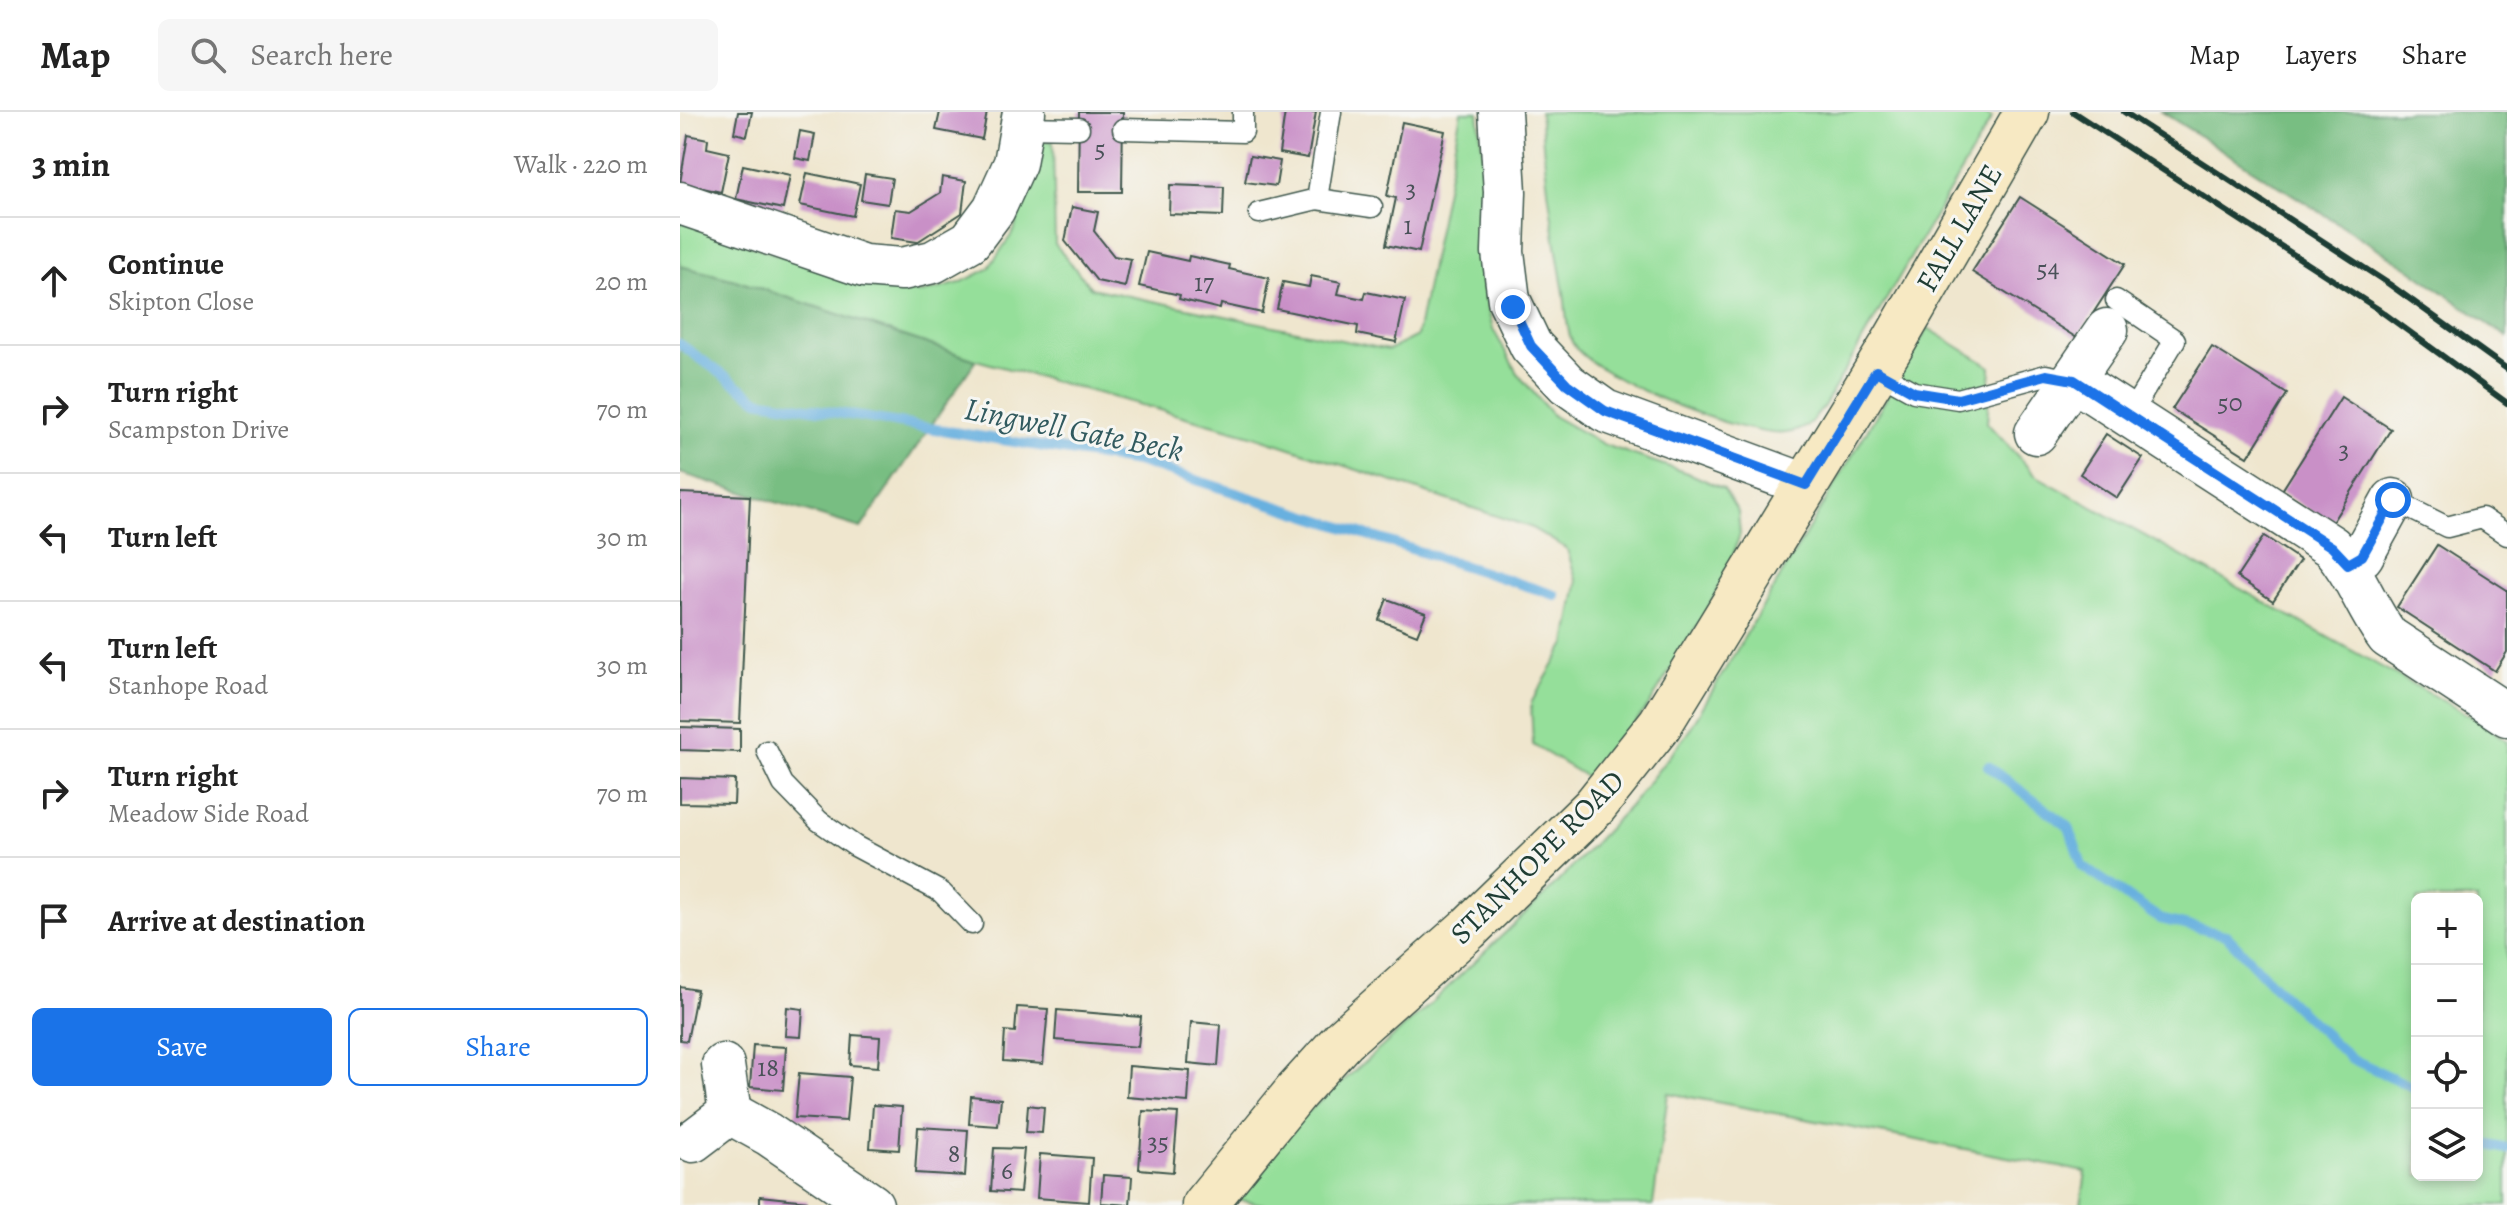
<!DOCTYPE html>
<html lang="en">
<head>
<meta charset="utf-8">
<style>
	body { margin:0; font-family:Alegreya,serif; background:#f6f6f6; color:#222 }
	.controls { position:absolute; right:24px; bottom:24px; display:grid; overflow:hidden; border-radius:12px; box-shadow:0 4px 12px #0003 }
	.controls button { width:72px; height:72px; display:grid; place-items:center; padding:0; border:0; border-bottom:2px solid #e0e0e0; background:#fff; color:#222; font:40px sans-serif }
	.stop { position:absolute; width:24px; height:24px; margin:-18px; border:6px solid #1a73e8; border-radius:50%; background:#fff }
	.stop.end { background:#1a73e8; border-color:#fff; box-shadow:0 2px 8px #0008 }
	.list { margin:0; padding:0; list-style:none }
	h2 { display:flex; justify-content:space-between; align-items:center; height:104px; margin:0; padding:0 32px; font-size:34px }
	h2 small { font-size:26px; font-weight:400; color:#767676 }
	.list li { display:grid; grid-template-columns:52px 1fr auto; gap:24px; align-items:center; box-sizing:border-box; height:128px; padding:0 32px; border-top:2px solid #e0e0e0 }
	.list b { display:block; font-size:30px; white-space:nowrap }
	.list p { margin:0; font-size:26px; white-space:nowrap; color:#767676 }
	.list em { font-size:26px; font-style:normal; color:#767676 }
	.actions { display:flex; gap:16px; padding:24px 32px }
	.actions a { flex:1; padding:18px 0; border:2px solid #1a73e8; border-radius:12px; text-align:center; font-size:28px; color:#1a73e8 }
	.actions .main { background:#1a73e8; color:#fff }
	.icon { flex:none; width:44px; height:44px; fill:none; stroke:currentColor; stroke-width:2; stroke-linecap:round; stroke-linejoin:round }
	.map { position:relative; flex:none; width:1827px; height:1093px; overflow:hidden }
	header { display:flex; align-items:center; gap:48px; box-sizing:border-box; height:112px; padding:0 40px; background:#fff; border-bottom:2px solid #e0e0e0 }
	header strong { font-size:38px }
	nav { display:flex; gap:44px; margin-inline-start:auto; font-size:28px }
	.search { width:560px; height:72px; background:#f6f6f6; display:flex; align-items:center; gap:20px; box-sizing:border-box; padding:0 28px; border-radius:12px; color:#767676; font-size:30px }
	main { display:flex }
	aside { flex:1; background:#fff }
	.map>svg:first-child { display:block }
	.green { fill:#95df9a; stroke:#5a8e67; stroke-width:2; fill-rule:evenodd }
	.forest { fill:#78be82; stroke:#4c7e5b; stroke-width:2 }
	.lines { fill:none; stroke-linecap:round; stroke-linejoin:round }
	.stream { stroke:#67b0df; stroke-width:10 }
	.building { fill:#c990c7 }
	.lane-casing { stroke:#3e564b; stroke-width:23 }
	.street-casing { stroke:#3e564b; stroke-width:45 }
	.secondary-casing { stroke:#3e564b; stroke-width:47 }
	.lane { stroke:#fff; stroke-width:20 }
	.street { stroke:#fff; stroke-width:42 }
	.secondary { stroke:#f7e9c3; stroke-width:44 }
	.rail { stroke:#1f3d34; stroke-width:6 }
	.route { stroke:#1a73e8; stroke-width:10 }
	.labels { text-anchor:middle; stroke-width:6; stroke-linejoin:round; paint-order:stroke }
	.number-label { font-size:26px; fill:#4a5259 }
	.street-label { font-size:30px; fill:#1f3d34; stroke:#f6f6f2 }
	.water-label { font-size:32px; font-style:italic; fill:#315a5f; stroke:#f6f6f2 }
</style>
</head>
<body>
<header>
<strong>Map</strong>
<div class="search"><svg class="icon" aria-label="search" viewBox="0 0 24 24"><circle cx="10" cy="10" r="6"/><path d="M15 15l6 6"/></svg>Search here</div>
<nav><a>Map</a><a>Layers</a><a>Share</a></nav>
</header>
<main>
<aside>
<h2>3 min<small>Walk · 220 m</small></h2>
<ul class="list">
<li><svg class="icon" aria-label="ahead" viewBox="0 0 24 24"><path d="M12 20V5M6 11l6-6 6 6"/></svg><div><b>Continue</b><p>Skipton Close</p></div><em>20 m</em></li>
<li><svg class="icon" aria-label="right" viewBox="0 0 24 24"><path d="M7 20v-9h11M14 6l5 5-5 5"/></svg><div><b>Turn right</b><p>Scampston Drive</p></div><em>70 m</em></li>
<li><svg class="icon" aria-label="left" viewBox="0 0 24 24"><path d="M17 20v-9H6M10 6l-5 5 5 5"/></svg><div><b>Turn left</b></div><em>30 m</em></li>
<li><svg class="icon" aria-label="left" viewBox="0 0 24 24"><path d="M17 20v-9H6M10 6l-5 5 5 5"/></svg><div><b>Turn left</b><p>Stanhope Road</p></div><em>30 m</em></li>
<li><svg class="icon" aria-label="right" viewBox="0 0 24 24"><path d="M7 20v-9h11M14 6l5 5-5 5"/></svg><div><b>Turn right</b><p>Meadow Side Road</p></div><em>70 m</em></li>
<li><svg class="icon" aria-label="arrive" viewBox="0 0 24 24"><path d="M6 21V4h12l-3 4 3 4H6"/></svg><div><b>Arrive at destination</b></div></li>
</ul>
<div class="actions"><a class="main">Save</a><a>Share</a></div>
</aside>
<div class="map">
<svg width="1827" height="1093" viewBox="0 0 1827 1093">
	<rect width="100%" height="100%" fill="#f6f6f2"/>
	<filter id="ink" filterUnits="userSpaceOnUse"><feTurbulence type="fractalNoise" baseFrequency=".0125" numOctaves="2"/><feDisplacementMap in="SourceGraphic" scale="16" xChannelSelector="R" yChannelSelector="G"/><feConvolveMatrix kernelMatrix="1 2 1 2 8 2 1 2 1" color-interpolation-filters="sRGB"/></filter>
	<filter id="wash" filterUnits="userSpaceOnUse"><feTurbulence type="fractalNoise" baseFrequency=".006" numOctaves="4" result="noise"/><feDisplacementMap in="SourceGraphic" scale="32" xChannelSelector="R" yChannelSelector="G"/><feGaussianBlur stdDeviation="1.8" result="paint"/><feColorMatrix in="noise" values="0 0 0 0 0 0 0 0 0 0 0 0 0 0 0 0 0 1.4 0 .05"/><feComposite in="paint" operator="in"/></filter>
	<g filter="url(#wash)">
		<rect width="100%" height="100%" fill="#efe6ce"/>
		<g class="green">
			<path d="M781,0h17l5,44 -2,122 12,51 24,44 36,43 52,29 88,30 31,14 14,23 2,22 -12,36 -22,42 -59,96 -57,71 -57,-34 -2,-42 35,-59 11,-61 -10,-34 -37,-22 -282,-93 -272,-74 -241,-80 -55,-14v-45l192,66 50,6 38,-10 28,-14 26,-38 13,-44 4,-45 22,-1 2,103 36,44 298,62 28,-14z"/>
			<path d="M860,0h442l10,6 -168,288c-12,16 -17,24 -38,27 -38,6 -196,-55 -214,-91 -6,-13 -6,-35 -8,-49 -11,-61 -19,-119 -24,-181z"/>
			<path d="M1248,216l63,39 -4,56 48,52 446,247 26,19v464h-426l5,-33 -418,-79 -15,112h-387l-35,-7 70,-80 125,-110 125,-119 84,-89 53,-68zM1737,787h60v276h-60z"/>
		</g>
		<g class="forest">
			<path d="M1482,0h345v225l-100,-70z"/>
			<path d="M0,154l55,14 241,80 -115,168 -181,-55z"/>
		</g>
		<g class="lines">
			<g class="stream">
				<path d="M0,232l78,56 385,63 412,132"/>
				<path d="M1308,654l81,61 13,39 78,53 66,16 53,56 71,67 67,31"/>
				<path d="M1797,1027l8,5 22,5"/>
			</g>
		</g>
		<g id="blocks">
			<g class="building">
				<path d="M58,0h14l-5,24 -13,-3z"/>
				<path d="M260,0h47l-5,27 -46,-9z"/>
				<path d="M399,0h44l-1,80h-44z"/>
				<path d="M605,0h31l-8,46 -29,-5z"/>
				<path d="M722,10l43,9 -26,121 -33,-7 10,-47 -9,-2z"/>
				<path d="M120,19l15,3 -5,27 -15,-3z"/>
				<path d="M8,23l20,4 -1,9 22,5 -8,39 -41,-9z"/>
				<path d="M570,44l30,5 -4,25 -31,-4z"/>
				<path d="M63,53l47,10 -7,34 -47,-10z"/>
				<path d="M127,61l53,11 -7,32 -53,-11z"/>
				<path d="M185,62l27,4 -4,26 -27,-4z"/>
				<path d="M262,65l24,4 -4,32 -45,29 -26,-4 4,-29 16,2 29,-18z"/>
				<path d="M490,73l54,2 -1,29 -54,-2z"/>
				<path d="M1340,85l105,67 -48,74 -105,-66z"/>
				<path d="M392,95l26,5 -4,19 20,25 17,3 -6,28 -28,-6 -32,-40z"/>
				<path d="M467,140l41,9 1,-5 41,9 -1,4 40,9 -7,35 -41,-9 -1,5 -41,-10 1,-4 -41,-9z"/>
				<path d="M631,164l30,6 -3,12 26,5 2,-7 39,8 -9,42 -39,-8 1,-8 -81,-17 6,-27 26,5z"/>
				<path d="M1532,235l75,47 -39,63 -76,-48z"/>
				<path d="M1661,285l50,32 -60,95 -50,-32z"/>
				<path d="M1426,322l37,24 -26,40 -37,-24z"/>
				<path d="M0,381l70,3 -10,227 -60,-2z"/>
				<path d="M1584,424l36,24 -27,41 -36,-24z"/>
				<path d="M1757,433l70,45v62l-12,19 -98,-64z"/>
				<path d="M707,487l39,14 -9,22 -38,-15z"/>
				<path d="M0,615l60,2v23l-60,-2z"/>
				<path d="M0,666l55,2 -1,24 -54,-1z"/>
				<path d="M0,875l17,3 -10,51 -7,-1z"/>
				<path d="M107,895l16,2 -2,28 -16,-1z"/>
				<path d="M337,895l31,2 -5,55 -40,-3 2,-30 10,1z"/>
				<path d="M377,898l84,7 -3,30 -83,-7z"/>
				<path d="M511,910l30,3 -3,41 -30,-3z"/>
				<path d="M172,923l28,2 -2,30 -28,-2z"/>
				<path d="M73,933l33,2 -3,43 -33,-3z"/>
				<path d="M449,954l61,5 -2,31 -61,-5z"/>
				<path d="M119,961l51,4 -4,44 -51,-3z"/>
				<path d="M291,984l30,3 -3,27 -29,-2z"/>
				<path d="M193,993l29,2 -3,43 -29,-2z"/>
				<path d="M348,993l16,2 -2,26 -16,-1z"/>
				<path d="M463,999l35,2 -5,59 -34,-3z"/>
				<path d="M238,1015l50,3 -3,46 -50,-3z"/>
				<path d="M314,1036l30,1 -4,44 -29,-2z"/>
				<path d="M360,1042l52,4 -3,44 -52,-4z"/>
				<path d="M423,1063l29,2 -2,28 -29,-2z"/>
				<path d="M80,1084l47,5v4h-47z"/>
			</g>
		</g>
	</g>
	<g filter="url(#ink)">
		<use href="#blocks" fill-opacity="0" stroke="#3e564b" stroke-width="2"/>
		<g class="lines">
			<defs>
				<g id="lane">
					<path d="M341,15l58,1"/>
					<path d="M443,17l120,3v-20"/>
					<path d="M637,87l55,8"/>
					<path d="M579,101l58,-14 14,-87"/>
					<path d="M1436,188l59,40 -46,76"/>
					<path d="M1196,259l38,21 44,7 88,-24 28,5"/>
					<path d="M1713,388l54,27 35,-9 25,17"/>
					<path d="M87,639l16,33 36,37 36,25 86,46 31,32"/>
				</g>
				<g id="street">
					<path d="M820,0l5,80 -2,60 6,48 22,46 36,38 38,27 201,74"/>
					<path d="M0,91l184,63 38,3 31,-7 37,-21 24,-32 21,-46 9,-51"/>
					<path d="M1394,268l258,167c24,27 34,61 56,90l119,78"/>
					<path d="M1356,321l71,-103"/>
					<path d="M1668,452l14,-8 31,-56"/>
					<path d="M50,1001l38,21 104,71"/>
					<path d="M13,1029l37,-28 -7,-48"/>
				</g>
				<path id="secondary" d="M524,1093l92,-113 48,-53 124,-110 126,-122 66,-83 232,-379 135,-233"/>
			</defs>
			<use href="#lane" class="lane-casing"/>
			<use href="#street" class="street-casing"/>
			<use href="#secondary" class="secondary-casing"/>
			<use href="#lane" class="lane"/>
			<use href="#street" class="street"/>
			<use href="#secondary" class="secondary"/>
			<g class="rail">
				<path d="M1393,0l305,197 129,94"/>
				<path d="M1444,0l265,172 118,85"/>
			</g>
		</g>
	</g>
	<g class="lines" filter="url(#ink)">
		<path class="route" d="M833,195l18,39 36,38 38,27 201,74 70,-114 38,21 44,7 88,-24 28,5 258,167 16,17 14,-8 31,-56"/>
	</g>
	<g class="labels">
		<g class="number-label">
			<text x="420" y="45">5</text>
			<text x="731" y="85">3</text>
			<text x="728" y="122">1</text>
			<text x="1368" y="165">54</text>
			<text x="524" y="179">17</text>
			<text x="1550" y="299">50</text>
			<text x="1664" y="346">3</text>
			<text x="88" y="964">18</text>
			<text x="478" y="1038">35</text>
			<text x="274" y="1050">8</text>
			<text x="327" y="1067">6</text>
		</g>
		<g class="street-label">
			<text transform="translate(1279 116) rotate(-60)" y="10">FALL LANE</text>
			<text transform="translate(857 745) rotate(-45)" y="10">STANHOPE ROAD</text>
		</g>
		<g class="water-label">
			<text transform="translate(394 317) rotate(11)" y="11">Lingwell Gate Beck</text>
		</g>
	</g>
</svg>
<div class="controls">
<button>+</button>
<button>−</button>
<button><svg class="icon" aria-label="locate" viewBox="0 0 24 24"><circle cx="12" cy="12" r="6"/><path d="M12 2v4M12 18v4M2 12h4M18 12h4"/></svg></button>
<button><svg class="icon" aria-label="layers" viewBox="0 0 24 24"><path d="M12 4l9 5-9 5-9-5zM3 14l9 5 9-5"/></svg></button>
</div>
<div class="stop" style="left:1713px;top:388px"></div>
<div class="stop end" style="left:833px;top:195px"></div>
</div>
</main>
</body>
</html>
